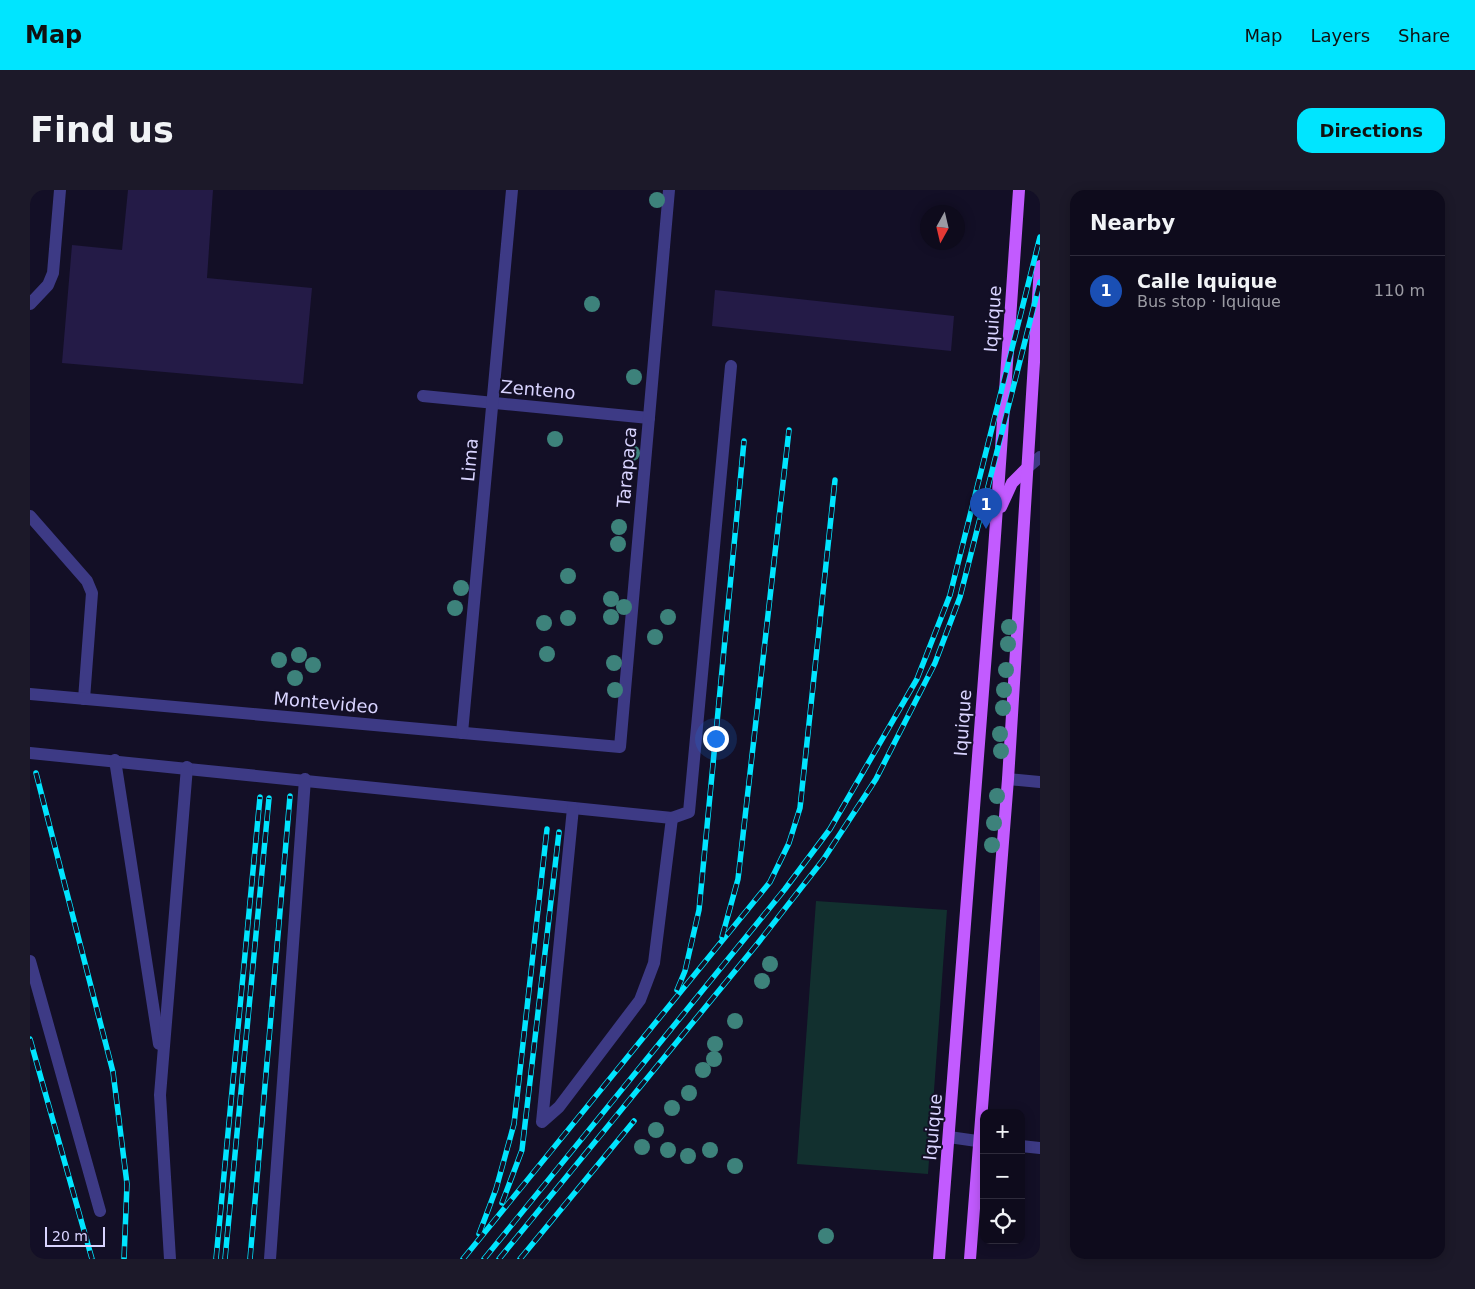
<!DOCTYPE html>
<html lang="en">
<head>
<meta charset="utf-8">
<style>
	body { margin:0; font-family:"DejaVu Sans",sans-serif; background:#1c1929; color:#f1f3f6 }
	.controls { position:absolute; right:15px; bottom:15px; display:grid; overflow:hidden; border-radius:10px; box-shadow:0 2px 12px #0003 }
	.controls button { width:45px; height:45px; display:grid; place-items:center; padding:0; border:0; border-bottom:1px solid #2e2b3b; background:#0e0b1c; color:#f1f3f6; font:25px sans-serif }
	.compass { position:absolute; left:890px; top:15px; width:45px; height:45px; border-radius:50%; background:#0e0b1c; box-shadow:0 2px 12px #0003; rotate:188deg }
	.scale { position:absolute; left:15px; bottom:12px; width:60px; box-sizing:border-box; padding-left:5px; border:2px solid #d9d4ff; border-top:0; font-size:14px; line-height:18px; white-space:nowrap; color:#d9d4ff; -webkit-text-stroke:4px #130f26; paint-order:stroke }
	.you { position:absolute; left:685px; top:548px; width:18px; height:18px; margin:-12px; border:4px solid #fff; border-radius:50%; background:#1a73e8; box-shadow:0 0 0 8px #1a73e833 }
	.badge { display:grid; place-items:center; width:32px; height:32px; border-radius:50%; background:#00e5ff; color:#fff; font-size:16px; font-weight:700 }
	.pin { position:absolute; translate:-50% -41px; filter:drop-shadow(0 1px 2px #0008) }
	.pin::after { content:''; position:absolute; top:26px; width:18px; height:15px; background:inherit; clip-path:polygon(0 0,100% 0,50% 100%) }
	.list { margin:0; padding:0; list-style:none }
	h2 { display:flex; justify-content:space-between; align-items:center; height:65px; margin:0; padding:0 20px; font-size:21px }
	h2 small { font-size:16px; font-weight:400; color:#9b9ba3 }
	.list li { display:grid; grid-template-columns:32px 1fr auto; gap:15px; align-items:center; box-sizing:border-box; height:70px; padding:0 20px; border-top:1px solid #2e2b3b }
	.list b { display:block; font-size:19px; white-space:nowrap }
	.list p { margin:0; font-size:16px; white-space:nowrap; color:#9b9ba3 }
	.list em { font-size:16px; font-style:normal; color:#9b9ba3 }
	.icon { flex:none; width:28px; height:28px; fill:none; stroke:currentColor; stroke-width:2; stroke-linecap:round; stroke-linejoin:round }
	.map { position:relative; flex:none; width:1010px; height:1069px; overflow:hidden; border-radius:15px }
	header { display:flex; align-items:center; gap:30px; box-sizing:border-box; height:70px; padding:0 25px; background:#00e5ff; color:#111 }
	header strong { font-size:24px }
	nav { display:flex; gap:28px; margin-inline-start:auto; font-size:18px }
	.intro { display:flex; align-items:center; justify-content:space-between; box-sizing:border-box; height:120px; padding:0 30px }
	h1 { margin:0; font-size:35px }
	.button { padding:12px 22px; border-radius:15px; background:#00e5ff; color:#111; font-size:18px; font-weight:700 }
	main { display:flex; gap:30px; padding:0 30px }
	aside { flex:1; background:#0e0b1c; border-radius:15px; box-shadow:0 2px 12px #0003 }
	.map>svg:first-child { display:block }
	.pitch { fill:#12302f }
	.building { fill:#241b47 }
	.lines { fill:none; stroke-linecap:round; stroke-linejoin:round }
	.minor { stroke:#3d3a85; stroke-width:12 }
	.major { stroke:#c25bff; stroke-width:12 }
	.rail-casing { stroke:#00e5ff; stroke-width:5.5 }
	.rail { stroke:#130f26; stroke-width:4; stroke-dasharray:11; stroke-linecap:butt }
	.tree { fill:#3d827b }
	.labels { text-anchor:middle; stroke-width:4; stroke-linejoin:round; paint-order:stroke }
	.street-label { font-size:18px; fill:#d9d4ff; stroke:#130f26 }
</style>
</head>
<body>
<header>
<strong>Map</strong>
<nav><a>Map</a><a>Layers</a><a>Share</a></nav>
</header>
<div class="intro"><h1>Find us</h1><a class="button">Directions</a></div>
<main>
<div class="map">
<svg width="1010" height="1069" viewBox="0 0 1010 1069">
	<rect width="100%" height="100%" fill="#130f26"/>
	<path class="pitch" d="M786,711l131,9 -19,264 -131,-10z"/>
	<g class="building">
		<path d="M98,0h85l-6,88 105,10 -9,96 -241,-21 10,-118 50,5z"/>
		<path d="M685,100l239,26 -3,35 -239,-25z"/>
	</g>
	<g class="lines">
		<g class="minor">
			<path d="M0,114l18,-19 5,-12 7,-83"/>
			<path d="M393,206l226,22"/>
			<path d="M997,278l13,-11"/>
			<path d="M0,326l57,65 5,12 -8,106"/>
			<path d="M0,504l590,53 49,-557"/>
			<path d="M432,543l50,-543"/>
			<path d="M0,563l642,65 17,-6 42,-446"/>
			<path d="M85,570l44,284"/>
			<path d="M978,589l32,3"/>
			<path d="M543,618l-31,314 17,-15 81,-107 14,-37 18,-145"/>
			<path d="M0,771l70,250"/>
			<path d="M919,947l35,5"/>
			<path d="M991,956l19,2"/>
			<path d="M140,1069l-10,-164 27,-328"/>
			<path d="M240,1069l35,-480"/>
		</g>
		<g class="major">
			<path d="M971,317l11,-24 15,-15"/>
			<path d="M909,1069l55,-709 25,-360"/>
			<path d="M940,1069l38,-480 32,-513"/>
		</g>
		<defs>
			<g id="rail">
				<path d="M6,583l77,299 14,112 -3,75"/>
				<path d="M692,747l16,-58 51,-449"/>
				<path d="M647,800l8,-19 14,-61 45,-469"/>
				<path d="M0,849l62,220"/>
				<path d="M472,1013l20,-53 37,-318"/>
				<path d="M449,1044l17,-45 18,-65 33,-295"/>
				<path d="M186,1069l44,-462"/>
				<path d="M195,1069l44,-461"/>
				<path d="M220,1069l40,-463"/>
				<path d="M433,1069l307,-377 19,-39 11,-35 35,-328"/>
				<path d="M454,1069l301,-370 45,-60 87,-150 33,-84 90,-358"/>
				<path d="M469,1069l259,-316 65,-83 53,-81 59,-116 25,-66 80,-315"/>
				<path d="M490,1069l114,-138"/>
			</g>
		</defs>
		<use href="#rail" class="rail-casing"/>
		<use href="#rail" class="rail"/>
	</g>
	<g class="tree">
		<circle cx="627" cy="10" r="8"/>
		<circle cx="562" cy="114" r="8"/>
		<circle cx="604" cy="187" r="8"/>
		<circle cx="525" cy="249" r="8"/>
		<circle cx="602" cy="263" r="8"/>
		<circle cx="589" cy="337" r="8"/>
		<circle cx="588" cy="354" r="8"/>
		<circle cx="538" cy="386" r="8"/>
		<circle cx="431" cy="398" r="8"/>
		<circle cx="581" cy="409" r="8"/>
		<circle cx="594" cy="417" r="8"/>
		<circle cx="425" cy="418" r="8"/>
		<circle cx="581" cy="427" r="8"/>
		<circle cx="638" cy="427" r="8"/>
		<circle cx="538" cy="428" r="8"/>
		<circle cx="514" cy="433" r="8"/>
		<circle cx="979" cy="437" r="8"/>
		<circle cx="625" cy="447" r="8"/>
		<circle cx="978" cy="454" r="8"/>
		<circle cx="517" cy="464" r="8"/>
		<circle cx="269" cy="465" r="8"/>
		<circle cx="249" cy="470" r="8"/>
		<circle cx="584" cy="473" r="8"/>
		<circle cx="283" cy="475" r="8"/>
		<circle cx="976" cy="480" r="8"/>
		<circle cx="265" cy="488" r="8"/>
		<circle cx="585" cy="500" r="8"/>
		<circle cx="974" cy="500" r="8"/>
		<circle cx="973" cy="518" r="8"/>
		<circle cx="970" cy="544" r="8"/>
		<circle cx="971" cy="561" r="8"/>
		<circle cx="967" cy="606" r="8"/>
		<circle cx="964" cy="633" r="8"/>
		<circle cx="962" cy="655" r="8"/>
		<circle cx="740" cy="774" r="8"/>
		<circle cx="732" cy="791" r="8"/>
		<circle cx="705" cy="831" r="8"/>
		<circle cx="685" cy="854" r="8"/>
		<circle cx="684" cy="869" r="8"/>
		<circle cx="673" cy="880" r="8"/>
		<circle cx="659" cy="903" r="8"/>
		<circle cx="642" cy="918" r="8"/>
		<circle cx="626" cy="940" r="8"/>
		<circle cx="612" cy="957" r="8"/>
		<circle cx="638" cy="960" r="8"/>
		<circle cx="680" cy="960" r="8"/>
		<circle cx="658" cy="966" r="8"/>
		<circle cx="705" cy="976" r="8"/>
		<circle cx="796" cy="1046" r="8"/>
	</g>
	<g class="labels">
		<g class="street-label">
			<text transform="translate(963 129) rotate(-86)" y="6">Iquique</text>
			<text transform="translate(508 200) rotate(5)" y="6">Zenteno</text>
			<text transform="translate(440 270) rotate(-85)" y="6">Lima</text>
			<text transform="translate(597 277) rotate(-85)" y="6">Tarapaca</text>
			<text transform="translate(296 513) rotate(5)" y="6">Montevideo</text>
			<text transform="translate(933 533) rotate(-86)" y="6">Iquique</text>
			<text transform="translate(903 937) rotate(-85)" y="6">Iquique</text>
		</g>
	</g>
</svg>
<div class="controls">
<button>+</button>
<button>−</button>
<button><svg class="icon" aria-label="locate" viewBox="0 0 24 24"><circle cx="12" cy="12" r="6"/><path d="M12 2v4M12 18v4M2 12h4M18 12h4"/></svg></button>
</div>
<svg class="compass" viewBox="-18 -18 36 36"><path d="M0-13l5 13h-10z" fill="#e53935"/><path d="M0 13l5-13h-10z" fill="#9b9ba3"/></svg>
<div class="scale">20 m</div>
<div class="you"></div>
<div class="pin badge" style="left:956px;top:339px;background:#1a4fb4">1</div>
</div>
<aside>
<h2>Nearby<small></small></h2>
<ul class="list">
<li><span class="badge" style="background:#1a4fb4">1</span><div><b>Calle Iquique</b><p>Bus stop · Iquique</p></div><em>110 m</em></li>
</ul>
</aside>
</main>
</body>
</html>
